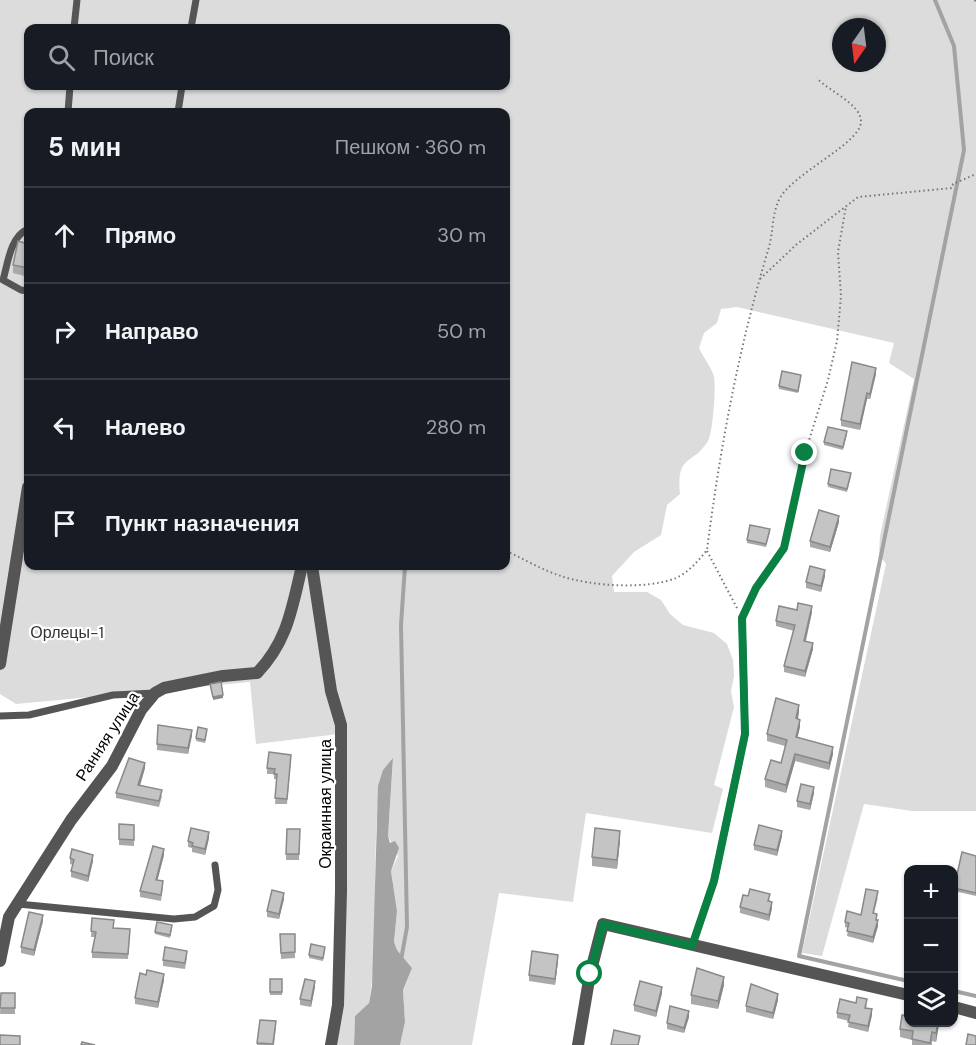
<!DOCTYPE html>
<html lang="ru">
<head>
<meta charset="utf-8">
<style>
	body { margin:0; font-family:"DM Sans",sans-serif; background:#20242c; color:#f1f3f6 }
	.controls { position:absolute; right:18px; bottom:18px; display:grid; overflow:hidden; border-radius:12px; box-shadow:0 2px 4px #0004 }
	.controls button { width:54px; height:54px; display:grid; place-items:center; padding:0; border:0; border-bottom:2px solid #363941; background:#171b24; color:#f1f3f6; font:30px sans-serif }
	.compass { position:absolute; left:832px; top:18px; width:54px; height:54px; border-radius:50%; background:#171b24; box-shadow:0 2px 4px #0004; rotate:194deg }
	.stop { position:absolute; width:18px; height:18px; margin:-14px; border:4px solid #0b8043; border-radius:50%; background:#fff }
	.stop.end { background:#0b8043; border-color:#fff; box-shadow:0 2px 6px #0008 }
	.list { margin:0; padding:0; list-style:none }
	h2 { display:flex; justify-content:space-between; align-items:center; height:78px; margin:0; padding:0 24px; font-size:26px }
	h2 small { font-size:20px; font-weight:400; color:#9ea1a6 }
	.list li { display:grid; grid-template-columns:39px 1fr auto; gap:18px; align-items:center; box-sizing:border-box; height:96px; padding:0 24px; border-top:2px solid #363941 }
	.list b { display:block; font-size:22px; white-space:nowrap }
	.list em { font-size:20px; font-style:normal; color:#9ea1a6 }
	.icon { flex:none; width:33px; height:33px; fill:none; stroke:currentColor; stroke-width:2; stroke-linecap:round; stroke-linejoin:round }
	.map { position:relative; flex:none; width:976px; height:1045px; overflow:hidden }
	.search { position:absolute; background:#171b24; box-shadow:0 2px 4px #0004; left:24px; top:24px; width:486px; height:66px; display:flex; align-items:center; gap:15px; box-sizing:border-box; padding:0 21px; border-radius:12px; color:#9ea1a6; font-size:22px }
	.panel { position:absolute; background:#171b24; box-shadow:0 2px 4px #0004; left:24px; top:108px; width:486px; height:462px; border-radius:12px }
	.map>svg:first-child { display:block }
	.green { fill:#dcdcdc; fill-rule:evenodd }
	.water { fill:#a3a3a3 }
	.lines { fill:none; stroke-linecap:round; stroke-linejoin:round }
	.stream { stroke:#a3a3a3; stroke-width:4 }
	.path { stroke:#777; stroke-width:2; stroke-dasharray:1.5 3; stroke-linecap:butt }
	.service { stroke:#555; stroke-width:7 }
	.minor { stroke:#555; stroke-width:12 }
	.wall { fill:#a9a9a9 }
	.shaded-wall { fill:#898989 }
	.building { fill:#c4c4c4; stroke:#898989; stroke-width:1.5 }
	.route { stroke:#0b8043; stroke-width:8 }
	.labels { text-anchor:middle; stroke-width:4.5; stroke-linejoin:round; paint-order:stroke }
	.park-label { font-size:16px; fill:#333; stroke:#fff }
	.street-label { font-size:16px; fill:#000; stroke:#fff }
</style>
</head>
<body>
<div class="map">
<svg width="976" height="1045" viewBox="0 0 976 1045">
	<rect width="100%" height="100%" fill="#fff"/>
	<path class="green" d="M0,0h976v811h-64l-48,-7 -42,152 -20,-3 84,-389 -7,-9 1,-19 34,-157 -25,-16 5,-20 -157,-36 -16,2 -4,14 -13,10 -5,15c4,9 13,20 15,29 2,10 -1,55 -6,64 -15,25 -32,12 -28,53l-13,11 -6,30 -27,17 -22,24 2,16h33l14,8 9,14 13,11 31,8 13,11 6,16 1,16 -3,15 3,16 -20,78 9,4 -11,44 -126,-20 -13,89 -74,-9 -27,152h-72l5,-23 -2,-32 9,-22 -15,-18 -3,-8 3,-31 -6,-40 7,-15 -10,-20 5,-76c-5,13 -14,29 -15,43 -6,66 2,134 -9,200l-14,13 -1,29h-18l11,-312 -91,11 -6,-62 -234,22 -16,-10zM841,27h36v36h-36zM28,28h478v58h-478zM28,112h478v454h-478z"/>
	<path class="water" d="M393,758l-5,78 2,7 5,-2 4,7 -8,23 6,40 -3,31 3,8 15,18 -9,22 2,32 -5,23h-46l1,-29 14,-13 3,-17 6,-200 5,-16z"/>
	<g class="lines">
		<g class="stream">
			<path d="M401,960l6,-33 -6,-302 4,-59"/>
			<path d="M908,981l-109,-25 165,-806 -10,-104 -19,-46"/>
			<path d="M954,991l22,5"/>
		</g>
		<g class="path">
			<path d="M975,0l1,3"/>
			<path d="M760,279l37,-35 61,-47 94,-9 1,-4 23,-10"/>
			<path d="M506,551c18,8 36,19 55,25 29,10 86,14 115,2 13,-6 22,-17 31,-28 13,-102 32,-204 62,-303 4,-14 3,-31 9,-45 11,-28 84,-58 83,-81 -1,-18 -33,-30 -44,-43"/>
			<path d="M707,551l31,59"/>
			<path d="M746,610l10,-22 28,-40 21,-95 23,-73 9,-39 4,-45 -3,-44 8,-46"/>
		</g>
		<g class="service">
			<path d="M74,28l3,-28"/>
			<path d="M191,28l5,-28"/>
			<path d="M68,112l2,-26"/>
			<path d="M178,112l4,-26"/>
			<path d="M28,229c-18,8 -20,34 -25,51l18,10 7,1"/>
			<path d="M0,716l29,-1 84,-20 42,-2"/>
			<path d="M18,904l156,15 21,-2 19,-11 4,-16 -3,-25"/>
			<path d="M692,946l22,-65 31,-147 -3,-116"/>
		</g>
		<g class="minor">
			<path d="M312,566l19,125 10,34v166l-3,114 -7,40"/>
			<path d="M0,664l28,-177"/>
			<path d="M0,961l9,-44 62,-97 41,-54 29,-56 14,-17 9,-5 59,-12 34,-3c31,-32 35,-66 45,-107"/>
			<path d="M954,1007l22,6"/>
			<path d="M578,1045l12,-71 13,-50 305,71"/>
		</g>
	</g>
	<g class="wall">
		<path d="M28,244v33l-15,-4v-8z"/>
		<path d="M876,374l-6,25h-3l-7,31 -19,-4v-6z"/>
		<path d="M801,378l-3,15 -19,-4v-3z"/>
		<path d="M847,434l-4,16 -19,-5v-3z"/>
		<path d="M851,476l-4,16 -19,-5v-3z"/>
		<path d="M839,522l-9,30 -20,-5v-6z"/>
		<path d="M770,532l-4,15 -19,-4v-3z"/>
		<path d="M825,576l-4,16 -15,-4v-6z"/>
		<path d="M797,610l15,2 -6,29 7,8 -8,28 -21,-5v-6l10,-35 -18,-5v-5z"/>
		<path d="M799,712l-1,7 2,8 -3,10 36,17 -4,16 -34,-9 -9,32 -21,-6v-8l16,-16 4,-17 -18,-5v-7z"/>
		<path d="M207,732l-2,11 -9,-2v-3z"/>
		<path d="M192,735l-4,19 -31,-4v-6z"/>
		<path d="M291,760l-4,44h-12l2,-25h-3v-5h-7v-6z"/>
		<path d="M145,768l-5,18 22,10 -3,11 -43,-9v-5z"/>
		<path d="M814,793l-4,17 -13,-3v-6z"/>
		<path d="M119,824l15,1v21l-15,-1z"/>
		<path d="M287,829h13l-1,31h-13z"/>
		<path d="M782,836l-5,20 -23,-6v-5z"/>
		<path d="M209,838l-4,17 -13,-3v-4l-4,-1v-6z"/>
		<path d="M620,840l-3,29 -25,-3v-9z"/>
		<path d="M164,855l-7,25 6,7 -2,14 -21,-4v-6z"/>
		<path d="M976,856v40l-22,-5v-3z"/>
		<path d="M70,858l23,3 -5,21 -17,-5v-6l2,-6 -3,-1z"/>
		<path d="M878,897l-4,16 4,13 -5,17 -26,-7 1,-8 -3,-1v-5l16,-7z"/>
		<path d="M284,899l-5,20 -12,-2v-6z"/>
		<path d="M770,900v2l2,6 -3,13 -29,-8v-6z"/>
		<path d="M92,918l38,17 -2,24 -36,-1v-6l3,-15h-4z"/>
		<path d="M43,921l-9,35 -13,-3v-6z"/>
		<path d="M172,928l-2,10 -15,-4v-2z"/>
		<path d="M280,934h15v24l-14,1z"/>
		<path d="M325,950l-2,11 -14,-3v-3z"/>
		<path d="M187,957l-2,12 -22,-3v-6z"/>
		<path d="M558,961l-3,24 -26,-4v-6z"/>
		<rect x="270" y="979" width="12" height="16"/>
		<path d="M164,980l-6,28 -23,-4v-6z"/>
		<path d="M724,985l-6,24 -27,-5v-9z"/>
		<path d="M315,987l-4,20 -11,-2v-6z"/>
		<path d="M1,993h14v21h-15z"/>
		<path d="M662,993l-6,24 -22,-6v-6z"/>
		<path d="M778,1000l-5,19 -27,-7v-6z"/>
		<path d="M867,1005l-1,3 6,7 -4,17 -20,-5 1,-6 -12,-3v-5z"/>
		<path d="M689,1017l-5,16 -17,-4v-6z"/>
		<path d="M260,1020l16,7 -2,18h-17z"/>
		<path d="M939,1023l-3,19 -4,-1v4h-20v-5l-12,-3v-8z"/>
	</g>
	<g class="shaded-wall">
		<path d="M876,368v6l-6,25v-5z"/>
		<path d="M867,393v6l-7,31v-6z"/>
		<path d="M839,516v6l-9,30v-5z"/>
		<path d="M825,570v6l-4,16v-6z"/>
		<path d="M812,606v6l-8,34v-5z"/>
		<path d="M813,643v6l-8,28v-6z"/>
		<path d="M223,695v3l-10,2v-3z"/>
		<path d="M799,705v7l-3,14v-8z"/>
		<path d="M800,720v7l-4,17v-7z"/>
		<path d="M192,730v5l-4,19v-6z"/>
		<path d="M833,747v7l-4,16v-7z"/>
		<path d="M795,754v7l-9,32v-8z"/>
		<path d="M145,763v5l-7,23v-6z"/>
		<path d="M814,787v6l-4,17v-6z"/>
		<path d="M620,831v9l-3,29v-9z"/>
		<path d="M782,831v5l-5,20v-6z"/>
		<path d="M209,832v6l-4,17v-6z"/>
		<path d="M164,849v6l-8,31v-6z"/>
		<path d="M93,855v6l-5,21v-6z"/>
		<path d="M284,893v6l-5,20v-5z"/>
		<path d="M772,902v6l-3,13v-6z"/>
		<path d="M43,915v6l-9,35v-6z"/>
		<path d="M878,920v6l-5,17v-6z"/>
		<path d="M558,955v6l-3,24v-6z"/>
		<path d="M164,974v6l-6,28v-6z"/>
		<path d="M724,977v8l-6,24v-8z"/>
		<path d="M315,981v6l-4,20v-6z"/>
		<path d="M662,987v6l-6,24v-6z"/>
		<path d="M778,994v6l-5,19v-6z"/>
		<path d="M872,1009v6l-4,17v-6z"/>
		<path d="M689,1011v6l-5,16v-5z"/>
		<path d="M938,1023h1v2l-3,17v-9z"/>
	</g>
	<g class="building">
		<path d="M18,241l10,3v24l-15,-3z"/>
		<path d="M852,362l24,6 -6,26 -3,-1 -7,31 -19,-4z"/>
		<path d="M782,371l19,4 -3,16 -19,-5z"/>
		<path d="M828,427l19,4 -4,16 -19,-5z"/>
		<path d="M831,469l20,4 -4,16 -19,-5z"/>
		<path d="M819,510l20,6 -9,31 -20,-6z"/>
		<path d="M750,525l20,4 -4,15 -19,-4z"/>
		<path d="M810,566l15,4 -4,16 -15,-4z"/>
		<path d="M798,603l14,3 -8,35 9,2 -8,28 -21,-5 11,-41 -19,-4 3,-15 18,4z"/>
		<path d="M221,682l2,13 -10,2 -3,-13z"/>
		<path d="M776,698l23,7 -3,13 4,2 -4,17 37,10 -4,16 -34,-9 -9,31 -21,-6 6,-19 10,3 6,-23 -20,-6z"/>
		<path d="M158,725l34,5 -4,18 -31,-4z"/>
		<path d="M198,727l9,2 -2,11 -9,-2z"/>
		<path d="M269,752l22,3 -4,44 -12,-1 2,-24h-3l1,-5 -8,-1z"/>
		<path d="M129,758l16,5 -7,22 24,5 -3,11 -43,-8z"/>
		<path d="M801,784l13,3 -4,17 -13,-3z"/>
		<path d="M119,824l15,1v15l-15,-1z"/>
		<path d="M759,825l23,6 -5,19 -23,-5z"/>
		<path d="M191,828l18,4 -4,17 -13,-3 1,-3 -5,-2z"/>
		<path d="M595,828l25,3 -3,29 -25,-3z"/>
		<path d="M287,829h13l-1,25h-13z"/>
		<path d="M153,846l11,3 -8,31 7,1 -2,14 -21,-4z"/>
		<path d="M72,849l21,6 -5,21 -17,-5 3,-11 -4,-2z"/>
		<path d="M962,852l14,4v37l-22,-5z"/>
		<path d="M750,889l20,5 -2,7 4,1 -3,13 -29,-8 3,-12 5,1z"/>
		<path d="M866,889l12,2 -5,22 4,1 -1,6h2l-5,17 -26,-6 2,-8 -4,-1 2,-11 14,4z"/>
		<path d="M272,890l12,3 -5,21 -12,-3z"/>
		<path d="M29,912l14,3 -9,35 -13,-3z"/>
		<path d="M92,918l22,2 -1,8 17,1 -2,25 -36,-2 4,-20 -5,-1z"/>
		<path d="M157,922l15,3 -2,10 -15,-3z"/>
		<path d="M280,934h15v18l-14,1z"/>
		<path d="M311,944l14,3 -2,11 -14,-3z"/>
		<path d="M165,947l22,4 -2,12 -22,-3z"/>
		<path d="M532,951l26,4 -3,24 -26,-4z"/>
		<path d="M697,968l27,9 -6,24 -27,-6z"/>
		<path d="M147,970l17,4 -6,28 -23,-4 5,-25 6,2z"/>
		<rect x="270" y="979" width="12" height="13"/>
		<path d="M305,979l10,2 -4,20 -11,-2z"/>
		<path d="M640,981l22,6 -6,24 -22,-6z"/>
		<path d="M751,984l27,10 -5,19 -27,-7z"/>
		<path d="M1,993h14v15h-15z"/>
		<path d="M857,997l10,2 -2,9 7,1 -4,17 -20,-4 2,-7 -13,-2 3,-14 16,4z"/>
		<path d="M670,1006l19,5 -5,17 -17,-5z"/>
		<path d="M902,1015l7,1v7h29l-2,10 -4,-1 -2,11 -18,-4 1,-8 -13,-2z"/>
		<path d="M260,1020l16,1 -3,23 -16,-1z"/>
		<path d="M614,1030l26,6 -2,9h-27z"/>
		<path d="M968,1034l8,2v9h-10z"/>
		<path d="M0,1035l20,1v9h-20z"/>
		<path d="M82,1042l13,3h-14z"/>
	</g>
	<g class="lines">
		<path class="route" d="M590,974l13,-50 89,22 22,-65 31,-147 -3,-116 14,-30 28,-40 21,-95"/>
	</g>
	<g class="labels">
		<g class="park-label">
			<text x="67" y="638">Орлецы-1</text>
		</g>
		<g class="street-label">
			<text transform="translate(107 736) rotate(-57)" y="6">Ранняя улица</text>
			<text transform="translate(325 804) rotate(-90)" y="6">Окраинная улица</text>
		</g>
	</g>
</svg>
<div class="controls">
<button>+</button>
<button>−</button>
<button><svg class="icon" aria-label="layers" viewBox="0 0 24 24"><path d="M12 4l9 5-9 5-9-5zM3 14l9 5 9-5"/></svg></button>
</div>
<svg class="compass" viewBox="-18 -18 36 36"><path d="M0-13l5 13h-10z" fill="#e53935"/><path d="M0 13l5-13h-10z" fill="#9ea1a6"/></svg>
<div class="stop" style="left:590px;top:974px"></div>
<div class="stop end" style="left:805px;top:453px"></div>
<div class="search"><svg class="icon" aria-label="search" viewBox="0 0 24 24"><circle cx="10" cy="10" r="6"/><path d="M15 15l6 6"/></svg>Поиск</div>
<section class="panel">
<h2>5 мин<small>Пешком · 360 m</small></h2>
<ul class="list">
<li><svg class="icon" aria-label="ahead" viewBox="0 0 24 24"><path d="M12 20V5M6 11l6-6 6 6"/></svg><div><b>Прямо</b></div><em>30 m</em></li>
<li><svg class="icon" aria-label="right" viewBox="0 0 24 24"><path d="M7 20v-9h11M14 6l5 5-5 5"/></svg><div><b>Направо</b></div><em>50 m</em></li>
<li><svg class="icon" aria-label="left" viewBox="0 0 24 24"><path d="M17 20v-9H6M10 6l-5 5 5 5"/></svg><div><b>Налево</b></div><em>280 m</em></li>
<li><svg class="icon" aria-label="arrive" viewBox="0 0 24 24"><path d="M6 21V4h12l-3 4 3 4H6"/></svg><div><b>Пункт назначения</b></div></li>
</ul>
</section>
</div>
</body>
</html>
